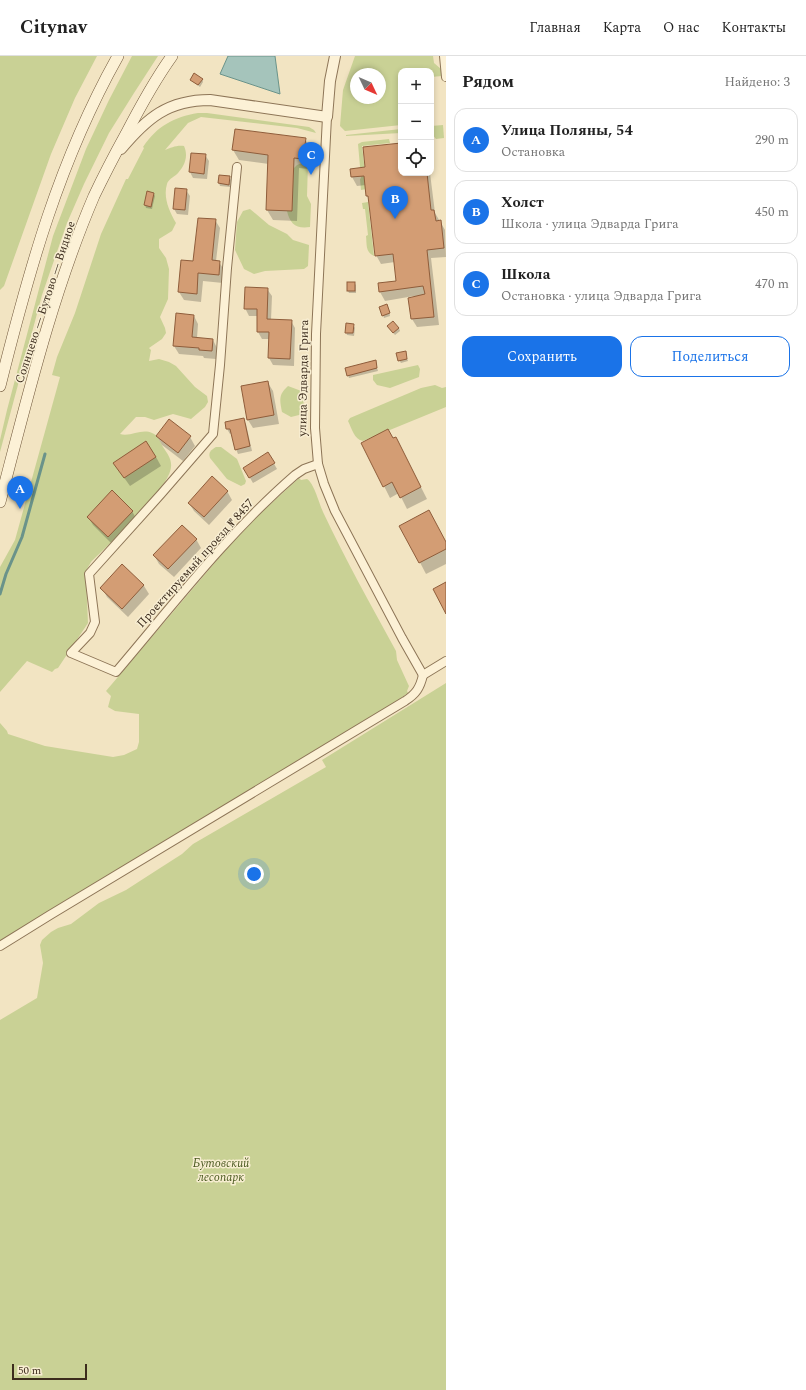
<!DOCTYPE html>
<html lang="ru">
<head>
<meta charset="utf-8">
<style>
	body { margin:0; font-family:Spectral,serif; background:#f2f2f2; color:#222 }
	.controls { position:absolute; right:12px; top:12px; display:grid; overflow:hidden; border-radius:8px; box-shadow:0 2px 6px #0003 }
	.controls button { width:36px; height:36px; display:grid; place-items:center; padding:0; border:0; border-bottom:1px solid #e0e0e0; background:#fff; color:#222; font:20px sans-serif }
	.compass { position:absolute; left:350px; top:12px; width:36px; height:36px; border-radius:50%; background:#fff; box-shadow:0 2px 6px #0003; rotate:134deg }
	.scale { position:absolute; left:12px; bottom:10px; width:75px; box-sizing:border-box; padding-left:4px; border:2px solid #3c2c1d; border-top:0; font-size:11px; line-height:14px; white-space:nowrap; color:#3c2c1d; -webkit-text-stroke:3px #f8eed2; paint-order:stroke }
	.you { position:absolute; left:254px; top:818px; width:14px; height:14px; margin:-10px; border:3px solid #fff; border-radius:50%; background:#1a73e8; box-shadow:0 0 0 6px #1a73e833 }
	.badge { display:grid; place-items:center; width:26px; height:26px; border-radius:50%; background:#1a73e8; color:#fff; font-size:13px; font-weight:700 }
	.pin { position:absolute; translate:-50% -33px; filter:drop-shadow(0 1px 2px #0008) }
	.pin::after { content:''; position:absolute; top:21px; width:14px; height:12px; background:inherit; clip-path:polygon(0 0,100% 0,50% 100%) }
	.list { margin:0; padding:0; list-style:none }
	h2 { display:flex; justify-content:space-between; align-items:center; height:52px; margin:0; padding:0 16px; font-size:17px }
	h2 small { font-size:13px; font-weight:400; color:#767676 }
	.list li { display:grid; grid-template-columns:26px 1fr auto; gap:12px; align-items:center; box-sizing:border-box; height:64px; margin:0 8px 8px; padding:0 8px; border:1px solid #e0e0e0; border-radius:12px }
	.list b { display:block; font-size:15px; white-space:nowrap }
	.list p { margin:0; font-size:13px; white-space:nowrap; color:#767676 }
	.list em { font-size:13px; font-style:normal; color:#767676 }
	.actions { display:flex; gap:8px; padding:12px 16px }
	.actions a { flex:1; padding:9px 0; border:1px solid #1a73e8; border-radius:12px; text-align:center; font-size:14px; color:#1a73e8 }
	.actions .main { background:#1a73e8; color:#fff }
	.icon { flex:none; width:22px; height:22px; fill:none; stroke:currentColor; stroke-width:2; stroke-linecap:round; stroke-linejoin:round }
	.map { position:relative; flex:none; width:446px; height:1334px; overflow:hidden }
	header { display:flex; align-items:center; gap:24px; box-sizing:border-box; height:56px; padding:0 20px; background:#fff; border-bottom:1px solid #e0e0e0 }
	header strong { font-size:19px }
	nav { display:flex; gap:22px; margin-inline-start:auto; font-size:14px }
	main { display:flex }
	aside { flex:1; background:#fff }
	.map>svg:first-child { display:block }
	.green { fill:#c9d195; fill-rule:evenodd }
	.water { fill:#a5c4bb; stroke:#6a938a }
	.shadow { fill:#0003 }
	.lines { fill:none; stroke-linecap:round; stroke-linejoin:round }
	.stream { stroke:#6a938a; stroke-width:3 }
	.building { fill:#d39d74; stroke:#8f5d3b }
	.minor-casing { stroke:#8d7557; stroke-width:10 }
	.tertiary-casing { stroke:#8d7557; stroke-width:12 }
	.secondary-casing { stroke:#6f563a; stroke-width:12 }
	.minor { stroke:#fcf1d6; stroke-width:8 }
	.tertiary { stroke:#fcf1d6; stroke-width:10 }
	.secondary { stroke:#fcf1d6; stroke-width:11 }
	.labels { text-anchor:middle; stroke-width:3; stroke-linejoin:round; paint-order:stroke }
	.street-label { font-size:12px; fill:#3c2c1d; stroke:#f8eed2 }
	.park-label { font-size:12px; font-style:italic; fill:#4b5a21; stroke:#f8eed2 }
</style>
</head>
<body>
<header>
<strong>Citynav</strong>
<nav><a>Главная</a><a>Карта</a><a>О нас</a><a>Контакты</a></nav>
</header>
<main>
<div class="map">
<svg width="446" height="1334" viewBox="0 0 446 1334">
	<rect width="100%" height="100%" fill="#f2e4c2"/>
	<g class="green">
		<path d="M0,0h97l-22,42 -24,56 -47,132 -4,4z"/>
		<path d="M132,0h26l-24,37 -25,40 -25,51 -17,39 -25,72 -42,157v-12l7,-30 46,-174 33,-87 23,-49z"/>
		<path d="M355,0h78l1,7 7,6 1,7 -11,1v-6h-30v54l-56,6 -5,-5 3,-36zM356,18h24v24h-24z"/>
		<path d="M198,57h9l102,14 5,3 2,3 -19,-5 -96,-11 -13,6 -23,27c6,-2 11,-5 19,-4 5,11 0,21 -8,29 -3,2 -8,5 -9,9 -4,13 2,27 9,39l-4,8 -13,8v9l7,10 3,11 -1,30 -8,18 5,11 1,5 -4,6 -13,9 2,2 -2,11 10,-2 10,3 7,4 19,21 12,9 1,6 -3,5 -14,12 -18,-5 -19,6 -9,-3h-9l-16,17c11,3 22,-6 32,-1 6,2 8,9 11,14 4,6 9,12 8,20 -1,21 -63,78 -80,95l-4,7 -1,8 2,46 -30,45 -3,1 -3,3 -25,-11 -27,31v-125l15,-27 42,-152 3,-11 -8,-2 5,-18 18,-44 26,-79 25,-55h2l16,-31 -1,-1c14,-21 31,-30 55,-34z"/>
		<path d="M443,69l1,13 -8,1 -5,-6v-7z"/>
		<path d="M401,73v4l-55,3v-1z"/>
		<path d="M389,83l1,4 -28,3 5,43 -6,1 -1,-11 1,-1 -3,-34 4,-2z"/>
		<path d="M302,107h6l-1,33 4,8 -1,23c-14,2 -20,-3 -23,-16h4l2,-42 4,-4z"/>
		<path d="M368,146l6,54c-9,-4 -7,-12 -8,-20l2,-1 -3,-26h-2l-1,-6z"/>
		<path d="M250,153l19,16 18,9 6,6 16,5 -1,21 -4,3 -39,2 -11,3 -10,-5 -9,-19 2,-28 6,-11z"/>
		<path d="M418,309l2,4 -1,8 -29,11 -13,-3 -4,-5v-5z"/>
		<path d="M435,329l7,3 4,-1v20l-83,34c-9,-2 -11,-12 -15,-20l2,-3 71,-30z"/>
		<path d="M288,330l16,6 -1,22 -12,3 -9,-5c-2,-12 -4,-17 6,-26z"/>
		<path d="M216,391h5l16,12 9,22 -1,3 -4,2 -14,-7 -17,-21c-2,-6 1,-8 6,-11z"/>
		<path d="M299,422l2,2 6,-1c7,4 12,24 16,33 22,47 48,93 73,139l1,9 11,24 1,2 -2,5 1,2 -15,11 -248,150 -99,59 -46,29v-219l7,8 1,3 37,12 68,11 11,-2 13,-6 2,-7v-28l-24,-3 -7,-4 3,-11 -5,-5 123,-145 35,-36z"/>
		<path d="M446,627v707h-446v-370l37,-22 6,-35 -3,-18 2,-5 9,-8 7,-4 13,-4 28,-21 27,-13 31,-20 25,-16 11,-10 133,-77 -4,-7z"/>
	</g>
	<path class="water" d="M228,0h47l5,38 -60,-20z"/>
	<g class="shadow">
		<path d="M202,23l1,3 -3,5 -9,-7z"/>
		<path d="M305,83l6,10 -2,20 -10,-1 -2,53 -24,-1 -6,-10 2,-46 -30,-4 -6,-10z"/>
		<path d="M401,88v29h29l5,40 10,17 1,27 -15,1 8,67 -22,2 -5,-8 2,-23 -29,5 -5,-9 -1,-8 18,-2 -2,-20 -14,2 -5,-9 -6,-55 -3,-4 -1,-11 -9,1 -5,-9 -1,-7 16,-2z"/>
		<path d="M205,99l4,6 -2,18 -14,-1 -3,-6z"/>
		<path d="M229,121l2,3 -1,7 -10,-1 -1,-3z"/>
		<path d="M186,134l4,6 -2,19 -11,-1 -3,-5z"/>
		<path d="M154,138l1,2 -3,13 -6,-1 -1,-3z"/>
		<path d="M215,164l5,8 -4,33 3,1 5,8 -1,13 -20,-2 -2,21 -17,-2 -5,-8 3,-31 12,1z"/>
		<path d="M354,227l2,2v8h-7l-1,-2z"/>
		<path d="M267,233l5,7 -1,24 20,1 4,7 -1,38 -21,-1 -4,-7 1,-19h-8l-4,-7v-16h-9l-4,-8z"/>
		<path d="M388,252l2,8 -6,2 -1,-3z"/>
		<path d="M194,260l4,8 -1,14 16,2 4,8 -1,11 -12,-1 -1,-2 -24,-2 -5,-8z"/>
		<path d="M353,269l2,3 -1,8 -7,-1 -1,-3z"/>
		<path d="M399,272l1,3 -5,4 -5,-6z"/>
		<path d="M405,296l3,9 -7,2 -2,-3z"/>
		<path d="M375,305l3,10 -29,7 -3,-9z"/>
		<path d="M268,327l5,8 6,33 -26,4 -5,-8z"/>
		<path d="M243,363l3,5 6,27 -14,3 -2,-5 -4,-16 -2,1 -3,-5 -1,-7z"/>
		<path d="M157,380l33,1 5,9 -12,15 -21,-16z"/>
		<path d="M396,382l31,61 -20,10 -8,-16 -9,5 -6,-12 9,-47z"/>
		<path d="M268,397l9,16 -24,14 -9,-15z"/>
		<path d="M156,401l5,9 -31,20 -10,-14z"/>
		<path d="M227,435l5,9 -23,25 -15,-14 -5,-8z"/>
		<path d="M132,455l5,9 -24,25 -20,-20 -5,-8z"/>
		<path d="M401,470l45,17v21l-20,10z"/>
		<path d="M196,483l5,9 -27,29 -15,-13 -5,-9z"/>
		<path d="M122,510l22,20 5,8 -21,23 -21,-20 -5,-9z"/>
	</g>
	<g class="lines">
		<path class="stream" d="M0,538l6,-20 16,-37 23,-83"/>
	</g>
	<g class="building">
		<path d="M194,17l9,6 -5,6 -8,-5z"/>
		<path d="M235,73l71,9 -3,21 -9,-1 -2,53 -26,-1 2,-55 -36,-5z"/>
		<path d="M401,87v30h26l4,37h3l2,11 5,-1 3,28 -17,2 7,67 -23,2 -3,-21 17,-4 -2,-8 -44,6 -1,-9 18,-2 -3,-27 -18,2 -7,-60h-2l-2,-20 -13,1 -1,-8 15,-2 -2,-20z"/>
		<path d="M191,97l15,1 -2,20 -15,-2z"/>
		<path d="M219,119l11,1 -1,9 -11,-2z"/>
		<path d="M175,132l12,1 -2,21 -12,-1z"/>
		<path d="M147,135l7,2 -3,14 -7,-2z"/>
		<path d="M198,162l18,1 -4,41 8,1 -1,14 -21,-2 -1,21 -19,-2 3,-32 12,1z"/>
		<rect x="347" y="226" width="8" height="9"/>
		<path d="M245,231l23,1 -1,31 25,1 -2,39 -22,-1 1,-26h-12v-23h-13z"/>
		<path d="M387,248l3,9 -8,3 -3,-9z"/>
		<path d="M176,257l18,2 -2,22 21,2 -1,12 -13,-1v-2l-26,-2z"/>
		<path d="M393,265l6,7 -6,5 -6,-7z"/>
		<path d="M346,267l8,1 -1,9h-8z"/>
		<path d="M406,295l1,8 -9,2 -2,-8z"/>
		<path d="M376,304l1,8 -30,8 -2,-8z"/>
		<path d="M268,325l6,34 -27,5 -6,-34z"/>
		<path d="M244,362l6,28 -15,4 -5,-21h-4l-1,-7z"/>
		<path d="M169,363l22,17 -13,17 -22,-17z"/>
		<path d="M388,373l5,9 3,-1 25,50 -21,11 -8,-16 -9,5 -22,-44z"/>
		<path d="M146,385l10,16 -32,21 -11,-15z"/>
		<path d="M268,396l7,11 -26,15 -6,-10z"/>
		<path d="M212,420l16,15 -24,26 -16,-14z"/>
		<path d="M112,434l21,21 -25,26 -21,-20z"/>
		<path d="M429,454l17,32v7l-27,14 -20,-37z"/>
		<path d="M182,469l15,14 -29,30 -15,-14z"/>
		<path d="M122,508l22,21 -22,24 -22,-21z"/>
		<path d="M446,526v32l-13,-25z"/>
	</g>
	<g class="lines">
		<defs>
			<g id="minor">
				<path d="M444,0l2,21"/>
				<path d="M327,61l-11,217 -1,94 3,36 6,20 11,27 67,127 21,37"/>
				<path d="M237,111l-10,101 -7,97 -7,69 -52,60 -72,80 6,48 -5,11 -19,20 45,19c57,-67 112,-139 179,-197l9,-6 14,-5"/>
				<path d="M423,619l23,-14"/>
				<path d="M0,890l50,-31 355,-214c11,-7 15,-13 18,-26"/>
			</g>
			<path id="tertiary" d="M121,93c26,-31 47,-49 89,-49l117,17 3,-36 5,-25"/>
			<g id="secondary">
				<path d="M0,330c29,-116 59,-225 118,-330"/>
				<path d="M0,446c27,-103 52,-208 94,-306 10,-21 21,-42 32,-62 14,-27 28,-53 46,-78"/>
			</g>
		</defs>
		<use href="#minor" class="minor-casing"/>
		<use href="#tertiary" class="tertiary-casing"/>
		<use href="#secondary" class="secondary-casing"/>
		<use href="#minor" class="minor"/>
		<use href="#tertiary" class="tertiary"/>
		<use href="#secondary" class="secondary"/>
	</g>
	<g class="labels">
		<g class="street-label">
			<text transform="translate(45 246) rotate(-72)" y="4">Солнцево — Бутово — Видное</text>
			<text transform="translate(303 322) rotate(-89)" y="4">улица Эдварда Грига</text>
			<text transform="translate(195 507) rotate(-48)" y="4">Проектируемый проезд № 8457</text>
		</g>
		<g class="park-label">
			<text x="221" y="1111">Бутовский<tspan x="221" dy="14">лесопарк</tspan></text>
		</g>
	</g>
</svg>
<div class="controls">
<button>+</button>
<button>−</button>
<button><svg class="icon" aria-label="locate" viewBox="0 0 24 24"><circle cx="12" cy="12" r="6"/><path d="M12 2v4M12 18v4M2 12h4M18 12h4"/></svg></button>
</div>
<svg class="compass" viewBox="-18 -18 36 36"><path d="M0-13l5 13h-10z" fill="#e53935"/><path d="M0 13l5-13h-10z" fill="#767676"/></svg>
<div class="scale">50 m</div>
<div class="you"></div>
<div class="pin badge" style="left:20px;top:453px">A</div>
<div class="pin badge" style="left:395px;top:163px">B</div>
<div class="pin badge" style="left:311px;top:119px">C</div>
</div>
<aside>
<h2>Рядом<small>Найдено: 3</small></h2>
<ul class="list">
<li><span class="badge">A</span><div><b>Улица Поляны, 54</b><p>Остановка</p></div><em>290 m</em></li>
<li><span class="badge">B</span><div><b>Холст</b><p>Школа · улица Эдварда Грига</p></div><em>450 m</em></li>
<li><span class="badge">C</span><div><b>Школа</b><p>Остановка · улица Эдварда Грига</p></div><em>470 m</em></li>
</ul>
<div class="actions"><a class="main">Сохранить</a><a>Поделиться</a></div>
</aside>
</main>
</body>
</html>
